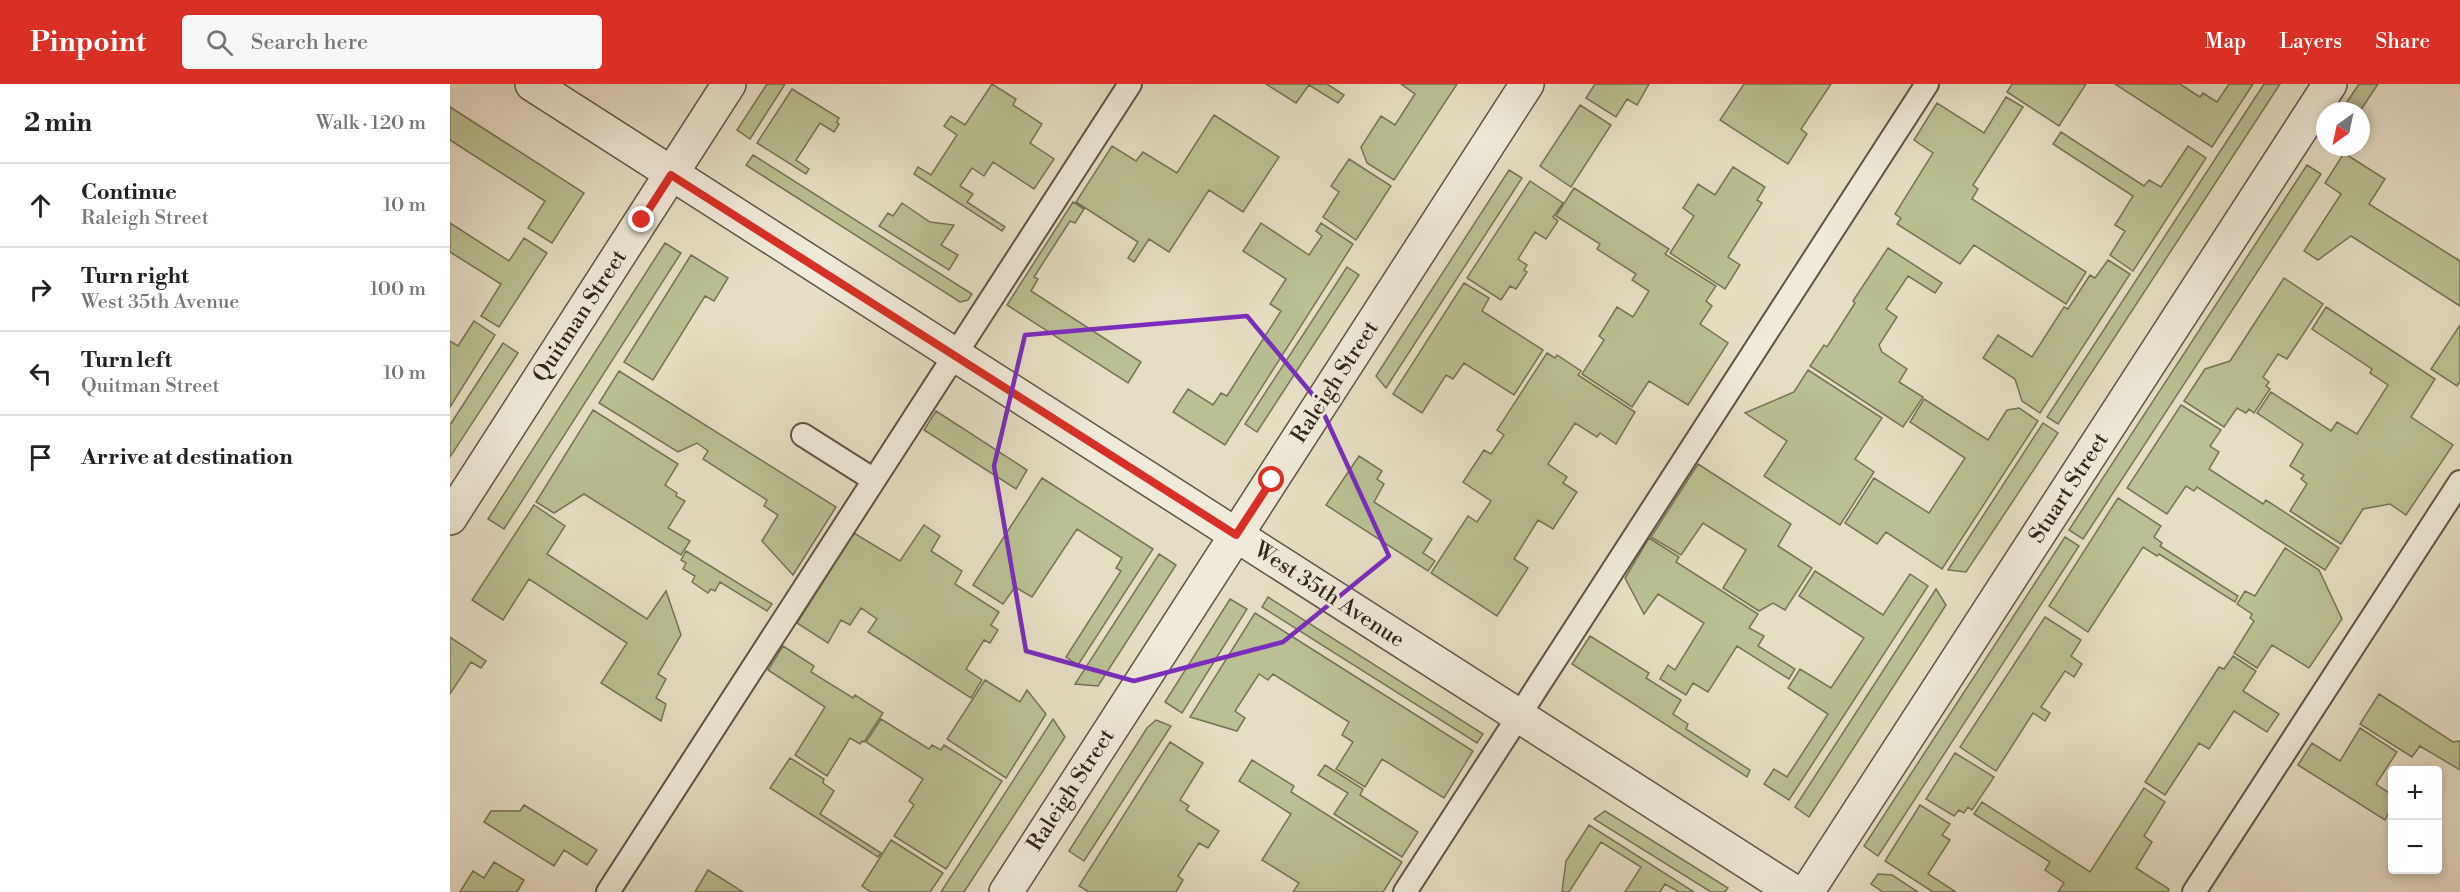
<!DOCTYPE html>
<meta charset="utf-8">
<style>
body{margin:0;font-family:"Libre Bodoni",serif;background:#f6f6f6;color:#202124}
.controls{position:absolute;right:18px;bottom:18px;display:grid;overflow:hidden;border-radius:6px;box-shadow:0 3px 9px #0003}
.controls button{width:54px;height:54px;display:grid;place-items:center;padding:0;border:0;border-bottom:2px solid #e0e0e0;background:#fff;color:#202124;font:30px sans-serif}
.compass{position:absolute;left:1866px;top:18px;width:54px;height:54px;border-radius:50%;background:#fff;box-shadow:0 3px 9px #0003;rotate:213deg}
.stop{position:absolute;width:18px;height:18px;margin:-14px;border:4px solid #d93025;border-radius:50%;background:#fff}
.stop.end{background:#d93025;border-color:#fff;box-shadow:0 2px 6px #0008}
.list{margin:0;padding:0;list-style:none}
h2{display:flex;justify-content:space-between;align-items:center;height:78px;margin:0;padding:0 24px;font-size:26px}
h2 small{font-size:20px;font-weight:400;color:#757577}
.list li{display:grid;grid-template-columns:39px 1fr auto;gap:18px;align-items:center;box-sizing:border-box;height:84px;padding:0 24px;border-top:2px solid #e0e0e0}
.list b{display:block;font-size:22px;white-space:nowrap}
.list p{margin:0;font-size:20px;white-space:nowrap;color:#757577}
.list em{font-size:20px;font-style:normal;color:#757577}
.icon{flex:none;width:33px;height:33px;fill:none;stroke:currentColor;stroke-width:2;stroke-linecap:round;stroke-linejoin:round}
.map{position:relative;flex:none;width:2010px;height:808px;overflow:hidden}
header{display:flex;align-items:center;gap:36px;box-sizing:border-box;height:84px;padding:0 30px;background:#d93025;color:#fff}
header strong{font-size:28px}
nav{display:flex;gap:33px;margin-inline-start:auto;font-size:21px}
.search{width:420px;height:54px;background:#f6f6f6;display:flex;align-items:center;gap:15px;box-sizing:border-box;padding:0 21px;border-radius:6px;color:#757577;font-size:22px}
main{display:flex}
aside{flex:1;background:#fff}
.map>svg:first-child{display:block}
</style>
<header>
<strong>Pinpoint</strong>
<div class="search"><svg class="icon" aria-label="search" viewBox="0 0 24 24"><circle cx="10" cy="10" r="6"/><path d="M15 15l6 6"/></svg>Search here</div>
<nav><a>Map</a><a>Layers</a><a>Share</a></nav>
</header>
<main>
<aside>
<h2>2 min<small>Walk · 120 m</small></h2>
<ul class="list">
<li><svg class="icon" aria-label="ahead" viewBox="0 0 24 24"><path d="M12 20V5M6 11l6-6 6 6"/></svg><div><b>Continue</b><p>Raleigh Street</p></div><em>10 m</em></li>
<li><svg class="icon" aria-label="right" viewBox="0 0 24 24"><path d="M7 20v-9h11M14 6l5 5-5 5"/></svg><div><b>Turn right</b><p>West 35th Avenue</p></div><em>100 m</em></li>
<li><svg class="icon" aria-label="left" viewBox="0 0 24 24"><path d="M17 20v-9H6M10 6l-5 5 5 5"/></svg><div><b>Turn left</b><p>Quitman Street</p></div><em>10 m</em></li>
<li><svg class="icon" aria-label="arrive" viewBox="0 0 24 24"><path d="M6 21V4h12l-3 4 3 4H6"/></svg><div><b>Arrive at destination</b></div></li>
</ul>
</aside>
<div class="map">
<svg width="2010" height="808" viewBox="0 0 2010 808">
<rect width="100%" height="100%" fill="#e6dec4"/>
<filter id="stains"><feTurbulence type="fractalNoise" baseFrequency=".00333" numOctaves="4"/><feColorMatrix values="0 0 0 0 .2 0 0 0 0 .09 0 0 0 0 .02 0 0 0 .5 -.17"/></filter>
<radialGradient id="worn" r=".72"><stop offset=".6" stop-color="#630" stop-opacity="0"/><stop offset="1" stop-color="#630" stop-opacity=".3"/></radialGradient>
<path fill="#bac091" stroke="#767356" stroke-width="1.5" d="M317,0h18l-35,55 -13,-9z
M542,0l24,15 -3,6 29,19 -12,19 24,16 -20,30 -41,-27 -9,14 -12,-8 -12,18 13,8 -6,8 38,25 -3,4 -88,-57 4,-7 13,8 26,-40 -13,-9 7,-10 14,9z
M816,0h61l17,11 -6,8 -29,-18 -13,18z
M951,0h56l-63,96 -27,-17 -6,-16 20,-31 14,9 20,-31z
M1145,0h54l-12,21 -10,-6 -11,18 -30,-19z
M1294,0h87l-30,45 6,5 -19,30 -68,-44z
M1562,0h74l-27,42 -52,-34z
M1665,0h65l20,13 3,-4 14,9 12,-18h24l-41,63z
M1814,0h16l-222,340 -11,-7z
M1909,0h19l-18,27h-19z
M342,5l47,29 -2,4 2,2 -5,8 -14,-9 -24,37 13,9 -3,5 -49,-31z
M1556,13l17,10 -50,78 5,4 -6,10 114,73 -20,32 -92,-59 -14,19 -63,-40 4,-6 -6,-4 38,-61 -19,-13 23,-37 47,30z
M1130,21l31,20 -40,62 -31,-21z
M0,23l134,86 -32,50 -24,-15 17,-27 -95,-61z
M764,31l65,42 -36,55 -34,-22 -40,62 -20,-13 -15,23 -6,-4 10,-16 -62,-40 36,-56 24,15 7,-9 34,21z
M1611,48l83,54 5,-6 12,7 27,-41 18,12 -73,113 -23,-16 15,-24 -10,-6 18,-29 -80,-52z
M1894,69l41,26 -16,25 91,57v45l-109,-70 -33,24 -14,-9 37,-57 -16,-11z
M303,71l219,139 -4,6 -8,2 -214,-137z
M899,75l42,27 -35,54 -33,-23 16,-25 -8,-6z
M1857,81l14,9 -238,365 -14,-9z
M1283,83l32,20 -8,13 5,3 -34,54 12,8 -15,24 -55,-36 24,-37 -11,-8 15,-24 17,11z
M1059,86l13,8 -136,210 -10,-12z
M1080,97l33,22 -10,14 5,4 -12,18 -11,-7 -17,27 9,6 -3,5 3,2 -11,17 -6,-3 -9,14 -34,-22z
M1124,104l95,61 -4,5 51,32 -10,15 6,5 -12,18 28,19 -40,62 -39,-24 -17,26 -50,-33 22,-34 -5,-4 18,-29 16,10 16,-26 -17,-11 4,-6 -39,-25 3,-5 -44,-28z
M623,118l11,7 -9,14 -5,-2 -36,56 4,2 -7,12 110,71 -13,21 -121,-78z
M452,119l28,19 24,3 -13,20 17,10 -9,15 -70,-44 9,-13 5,3z
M0,139l59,38 15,-23 23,15 -48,74 -18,-11 20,-32 -51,-32z
M811,139l48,32 13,-19 -6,-5 5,-8 32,21 -128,201 -52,-33 15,-23 25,16 8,-12 6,3 54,-85 -11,-7 16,-25 -43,-28z
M215,159l16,10 -177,276 -16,-10z
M1438,164l54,35 -7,10 -27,-17 -22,33 11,8 -18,28 3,7 25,17 -8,13 24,15 -20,30 -93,-61 14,-21 3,2 28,-44 -2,-2z
M241,171l37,23 -14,23 -9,-5 -52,84 -29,-18z
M1658,176l22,14 -90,139 -18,-12 -7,-22 -32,-21 15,-23 34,22 32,-50 4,2 22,-34 5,3z
M897,183l12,8 -102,157 -12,-8z
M1834,194l39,26 -36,55 -9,-5 -15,23 6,5 -3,4 4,3 -16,24 -5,-4 -3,4 -9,-5 -13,19 -40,-26 21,-32 25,-8z
M1014,199l25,15 -7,13 61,39 -29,45 -50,-32 -11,16 -7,-4 -24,38 -29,-19z
M1876,223l109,72 -24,38 42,28 -47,70 -16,-11 -27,5 -22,35 -51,-33 17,-27 -6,-5 3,-4 -14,-9 13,-22 -46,-31 14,-21 60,39 6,-9 20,12 31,-49 -18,-12 2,-4 -60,-40z
M24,237l21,14 -45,72v-66l8,5z
M2010,241v56l-3,5 -26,-17z
M53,259l15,10 -68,104v-32z
M1097,269l8,5 2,-3 24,16 -3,4 57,37 -19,32 -16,-11 -3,4 -22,-14 -27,41 19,13 -4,6 14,9 -24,37 -15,-9 -24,39 14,9 -31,48 -66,-43 37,-57 9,6 14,-21 -28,-19 21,-32 7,4 13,-19 -7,-5z
M1358,286l74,48 -27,41 19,13 -34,53 -76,-49 23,-35 -42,-28 49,-21z
M169,287l217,136 -43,68 -31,-34 16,-26 -14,-9 3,-6 -64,-41 5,-8 -11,-8 -19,9 -79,-49z
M1474,315l64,41 19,-30 12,-2 19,13 -96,148 -56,-37 -9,12 -32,-21 29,-45 55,35 36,-55 -55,-36z
M1731,321l40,25 -11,16 9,6 -10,17 54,35 3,-4 73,48 -14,22 -128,-83 -3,4 -8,-5 -19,28 -40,-26z
M143,326l85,54 -13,21 12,8 -1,3 9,5 -17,27 22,13 -9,14 -97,-61 -30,19 -18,-11z
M486,327l91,59 -11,19 -92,-59z
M1593,339l15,10 -92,139 -18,-2z
M909,372l23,15 -5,8 7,5 -10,18 58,37 -9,14 12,8 -7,10 -102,-66z
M1248,380l93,60 -13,22 34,22 -27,42 -12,-7 -14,8 -36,-23 23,-38 -43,-27 -22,32 -30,-18z
M592,394l111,71 -75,116 -12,-8 55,-86 -5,-3 6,-10 -45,-29 -45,68 -17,-10 -12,17 -30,-19z
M1668,414l43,28 -7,11 8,6 -2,3 78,50 -3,6 -76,-48 -2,2 -14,-9 -55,85 -39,-26z
M84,421l31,21 -18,28 100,65 19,-28 15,44 -23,39 8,5 -10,19 10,6 -5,17 -60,-38 26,-40 -98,-64 -26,41 -31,-20z
M474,441l16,11 -9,15 31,20 -7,13 44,28 -8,13 7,5 -8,13 -6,-3 -18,29 16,11 -11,18 -103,-66 9,-13 -16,-11 -11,17 -9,-5 -13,23 -31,-20 57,-90 46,28z
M1615,453l14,9 -201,310 -14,-10z
M1199,454l30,19 -3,5 82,52 -9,14 15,8 -6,10 37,23 -6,10 -52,-33 -29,46 -15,-9 -7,12 -26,-16 8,-14 7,5 29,-47 -46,-29 -14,20 -19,-36z
M1835,464l34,22 23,49 -33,49 -37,-23 -15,23 -23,-15 20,-32 -4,-3 2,-4 -15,-10 8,-13 10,5z
M236,467l86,53 -5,7 -47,-29 -5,9 -4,-2 -3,4 -16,-11 3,-6 -12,-7 3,-6 -5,-3z
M709,470l17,11 -78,121 -23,-2z
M1365,487l68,44 27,-41 18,12 -139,214 -25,-16 10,-15 13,8 41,-63 -40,-26 12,-19 31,19 33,-50 -65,-42z
M1486,505l10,16 -137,212 -14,-10z
M818,513l215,137 -6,9 -215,-136z
M780,515l17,10 -65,104 -17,-11z
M805,529l218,138 -29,47 -62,-39 -17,28 -29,-18 17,-27 -11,-7 7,-13 -76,-48 -5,6 -9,-6 -24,37 10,7 -8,13 -47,-14z
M1595,533l36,23 -10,16 11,8 -8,13 -9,-6 -24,36 9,6 -5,8 -12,-8 -37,58 -36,-24z
M1140,552l59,37 -3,5 35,22 -8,14 15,10 -2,5 64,41 -3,7 -175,-113z
M0,553l36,24 -5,7 -10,-6 -21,32z
M333,562l31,20 -3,6 42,26 2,-3 28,18 -19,29 -2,-1 -2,3 -10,-6 -23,38 -32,-21 30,-48 -57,-37z
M1783,572l23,15 -13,20 36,23 -12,18 -33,-21 -25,38 -10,-6 -34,52 -20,-13 74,-115 5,2z
M535,596l35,22 7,-12 19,24 -40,64 -59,-39z
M1929,610l74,48 7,-1v29l-40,-24 -8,11 -52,-33z
M431,635l48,30 3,-4 9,5 3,-5 58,36 -56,88 -52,-33 20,-31 -5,-4 14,-22 -57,-37z
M603,635l12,18 -101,155h-23z
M706,636l15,6 -87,135 -15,-10 78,-123z
M1910,644l37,24 -21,32 16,11v13l-7,12 -87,-55 14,-22 28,18z
M720,658l33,21 -23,37 9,6 -3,4 33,21 -11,17 -9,-5 -21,33 5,4 -7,12h-87l-10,-6z
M1505,669l39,24 -22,33 -4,-3 -4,6 -5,-3 -5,6 -28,-17z
M340,674l34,21 -1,4 11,8 -14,23 61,39 -3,4 -108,-69z
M802,676l42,26 -3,6 111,70 -19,30h-90l6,-9 -37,-23 29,-46 -52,-33z
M875,681l38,24 -3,6 58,37 -16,25 -68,-43 14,-21 -30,-18z
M1694,704l21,14 -21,34 8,6 -16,26 33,21 -1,3h-110l6,-9 -19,-13 5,-8 -76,-48 8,-12 108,70z
M74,721l73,45 -10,15 -23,-15 -10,16 -70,-44 7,-11h29z
M1470,721l30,19 -8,11 8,5 -22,34 28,18h-23l-48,-31z
M1155,727l123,77 -3,4h-14l-117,-73z
M1139,741l105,67h-15l-14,-8 -5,8h-35l16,-25 -40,-25 -32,50h-7l4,-31z
M441,756l52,33 -13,19h-59l-9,-6z
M44,778l30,18 -7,12h-57l13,-21 11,7z
M258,786l35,22h-48z
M1428,790l14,1 26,17h-35l-12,-8z"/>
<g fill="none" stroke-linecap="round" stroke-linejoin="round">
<defs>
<path id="service" d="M353,351l71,45
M158,808l522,-808
M955,808l522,-808
M1744,808l266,-410"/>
<path id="minor" d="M82,0l1262,808
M0,434l279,-434
M556,808l521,-808
M1357,808l523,-808"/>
</defs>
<use href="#service" stroke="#5f5445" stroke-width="26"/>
<use href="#minor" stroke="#5f5445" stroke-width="36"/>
<use href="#service" stroke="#efead9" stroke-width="22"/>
<use href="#minor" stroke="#efead9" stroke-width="33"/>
</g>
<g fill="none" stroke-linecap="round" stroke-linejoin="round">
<path stroke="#d93025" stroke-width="8" d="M192,136l29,-45 565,360 36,-55"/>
</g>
<path fill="none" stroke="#7b2cbf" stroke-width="4.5" stroke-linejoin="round" d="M797,232l71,85 71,155 -106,86 -149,39 -108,-30 -32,-185 31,-131z"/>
<g text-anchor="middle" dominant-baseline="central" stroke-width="6" stroke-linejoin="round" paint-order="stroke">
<g font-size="22" fill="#32261b" stroke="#efead9">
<text transform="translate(130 232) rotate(-57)">Quitman Street</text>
<text transform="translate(885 298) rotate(-57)">Raleigh Street</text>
<text transform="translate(1619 404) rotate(-57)">Stuart Street</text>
<text transform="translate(879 511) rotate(33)">West 35th Avenue</text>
<text transform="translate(621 706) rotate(-57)">Raleigh Street</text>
</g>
</g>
<rect width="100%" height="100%" filter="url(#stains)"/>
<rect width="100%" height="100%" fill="url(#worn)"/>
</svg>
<div class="controls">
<button>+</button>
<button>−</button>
</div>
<svg class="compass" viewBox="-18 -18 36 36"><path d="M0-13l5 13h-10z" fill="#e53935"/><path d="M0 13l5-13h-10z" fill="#757577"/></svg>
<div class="stop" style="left:822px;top:396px"></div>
<div class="stop end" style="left:192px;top:136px"></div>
</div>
</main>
